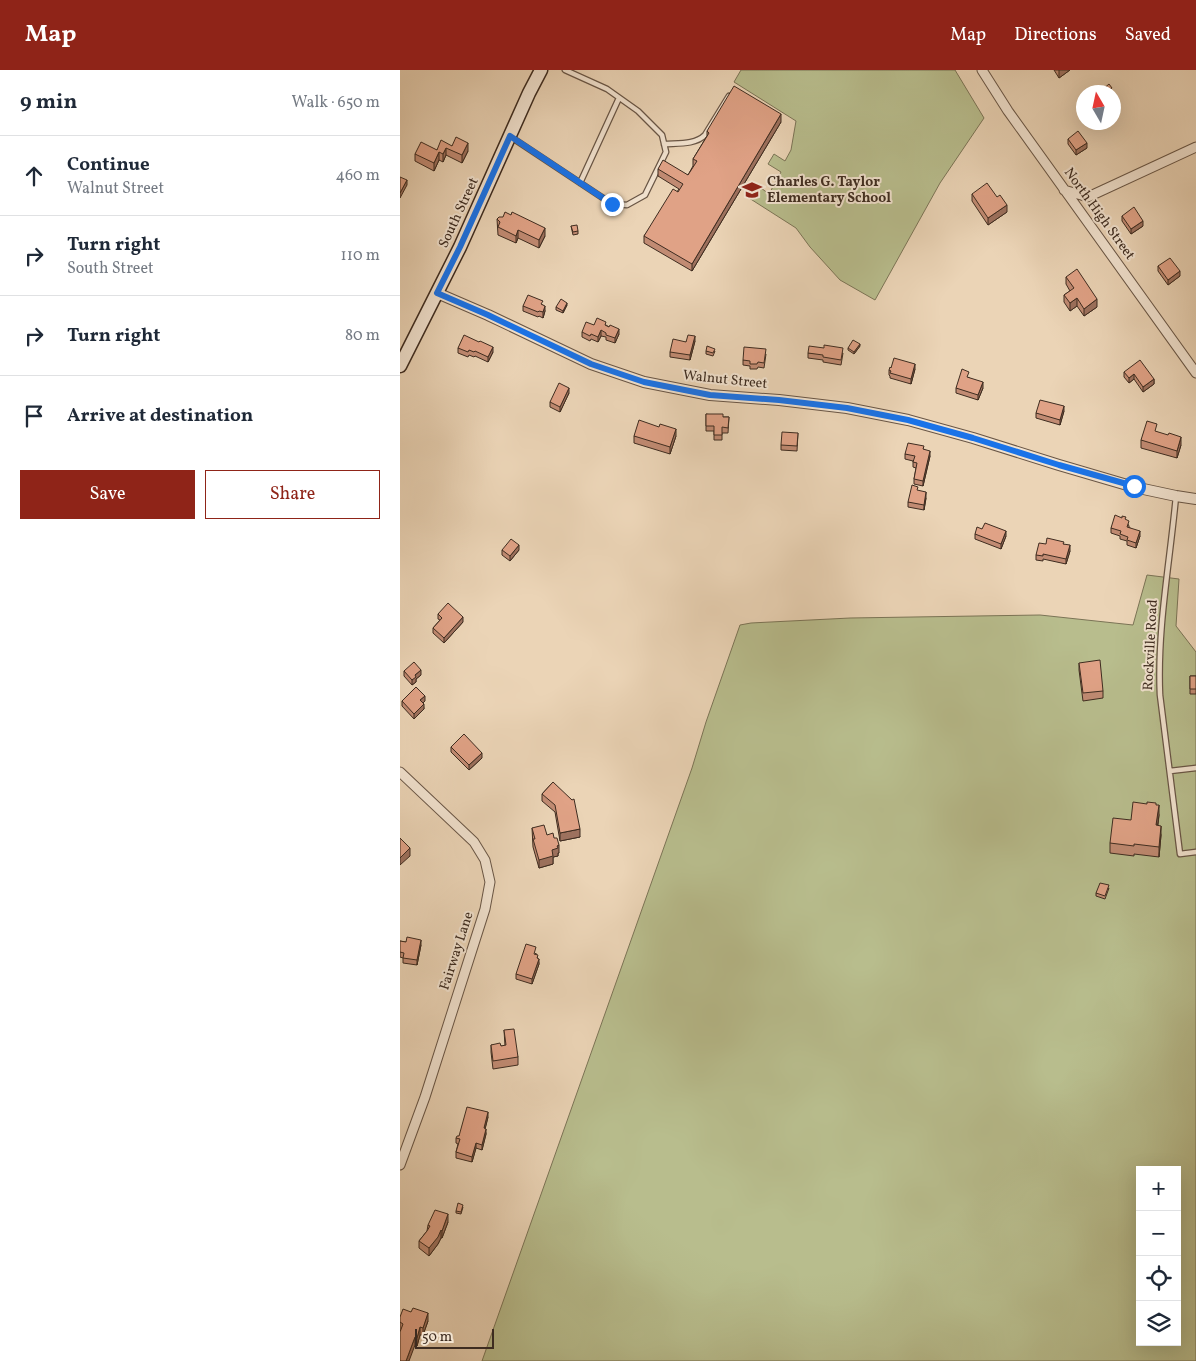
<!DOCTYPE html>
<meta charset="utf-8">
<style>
body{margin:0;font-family:Vollkorn,serif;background:#f2f2f3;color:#1f2937}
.controls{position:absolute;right:15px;bottom:15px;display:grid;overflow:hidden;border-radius:0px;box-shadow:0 5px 20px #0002}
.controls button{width:45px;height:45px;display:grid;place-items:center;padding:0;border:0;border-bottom:1px solid #e0e1e3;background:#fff;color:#1f2937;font:25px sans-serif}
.compass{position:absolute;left:676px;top:15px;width:45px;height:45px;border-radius:50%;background:#fff;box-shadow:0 5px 20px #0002;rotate:351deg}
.scale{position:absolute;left:15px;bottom:12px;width:79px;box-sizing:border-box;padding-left:5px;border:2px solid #3e2c20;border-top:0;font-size:14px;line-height:18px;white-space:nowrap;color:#3e2c20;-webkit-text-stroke:4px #f2e3d0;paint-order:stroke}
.stop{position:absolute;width:15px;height:15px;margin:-11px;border:4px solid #1a73e8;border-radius:50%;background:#fff}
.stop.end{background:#1a73e8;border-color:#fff;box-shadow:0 1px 5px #0008}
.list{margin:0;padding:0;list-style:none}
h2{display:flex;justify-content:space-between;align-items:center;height:65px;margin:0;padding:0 20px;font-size:21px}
h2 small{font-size:16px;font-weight:400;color:#747a83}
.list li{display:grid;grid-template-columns:32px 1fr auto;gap:15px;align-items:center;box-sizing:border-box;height:80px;padding:0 20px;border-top:1px solid #e0e1e3}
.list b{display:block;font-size:19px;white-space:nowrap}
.list p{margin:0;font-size:16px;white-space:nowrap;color:#747a83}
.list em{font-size:16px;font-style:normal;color:#747a83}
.actions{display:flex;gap:10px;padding:15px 20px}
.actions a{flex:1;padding:11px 0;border:1px solid #8f2418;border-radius:0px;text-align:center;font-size:18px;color:#8f2418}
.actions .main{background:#8f2418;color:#fff}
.icon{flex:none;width:28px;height:28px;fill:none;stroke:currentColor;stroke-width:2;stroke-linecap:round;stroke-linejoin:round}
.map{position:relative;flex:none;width:796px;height:1291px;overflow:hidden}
header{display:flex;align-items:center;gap:30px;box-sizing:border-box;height:70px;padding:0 25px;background:#8f2418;color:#fff}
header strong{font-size:24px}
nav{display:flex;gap:28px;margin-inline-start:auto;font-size:18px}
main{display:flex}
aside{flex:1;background:#fff}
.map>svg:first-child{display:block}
</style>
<header>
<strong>Map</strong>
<nav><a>Map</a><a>Directions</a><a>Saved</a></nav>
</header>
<main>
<aside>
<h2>9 min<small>Walk · 650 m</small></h2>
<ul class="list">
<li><svg class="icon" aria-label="ahead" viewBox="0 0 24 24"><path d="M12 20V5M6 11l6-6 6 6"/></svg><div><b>Continue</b><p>Walnut Street</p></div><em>460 m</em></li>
<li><svg class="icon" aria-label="right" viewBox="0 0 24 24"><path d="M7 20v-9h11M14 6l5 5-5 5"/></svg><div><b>Turn right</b><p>South Street</p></div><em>110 m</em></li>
<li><svg class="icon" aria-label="right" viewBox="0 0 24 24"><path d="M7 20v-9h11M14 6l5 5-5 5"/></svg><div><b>Turn right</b></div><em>80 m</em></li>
<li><svg class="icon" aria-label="arrive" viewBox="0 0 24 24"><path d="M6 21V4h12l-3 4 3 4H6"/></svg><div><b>Arrive at destination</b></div></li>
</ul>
<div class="actions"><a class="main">Save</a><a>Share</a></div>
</aside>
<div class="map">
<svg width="796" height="1291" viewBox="0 0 796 1291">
<rect width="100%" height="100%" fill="#ebd4b6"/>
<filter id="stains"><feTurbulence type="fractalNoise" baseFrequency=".004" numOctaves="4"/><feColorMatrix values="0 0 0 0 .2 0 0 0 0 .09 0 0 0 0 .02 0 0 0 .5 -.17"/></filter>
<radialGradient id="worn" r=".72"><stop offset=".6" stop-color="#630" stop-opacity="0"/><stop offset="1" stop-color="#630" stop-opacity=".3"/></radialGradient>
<path fill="#b8bd8d" stroke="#7b7456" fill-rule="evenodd" d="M341,0h214l29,48 -44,65 -65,117 -35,-20 -30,-33 -14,-19 -47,-30 8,-13 12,9 12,-22 -13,-8 6,-10 11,7 6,-11 5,-29 -62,-39z
M747,505l32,4 -3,47 20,26v709h-714l210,-593 14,-46 34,-97 11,-2 99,-5 190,-3 93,10zM740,1100h37v172h-37z"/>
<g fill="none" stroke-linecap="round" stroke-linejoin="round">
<defs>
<path id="service" d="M111,67l101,67 15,1 18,-10 21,-43 -4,-17 -24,-24 -31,-22 -42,-19
M264,74c14,-1 31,1 41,-9l24,-39
M180,113l39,-85
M776,426c-6,66 -19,132 -16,199l20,159 16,-2
M770,701l26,-3"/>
<path id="minor" d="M582,0l26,41 188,262
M664,120l24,7 108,-50
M0,702l74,70 11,18 5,22 -5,27 -60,188 -25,68"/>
<path id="tertiary" d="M37,223l51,22 103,49 53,18 66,13 69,5 68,8 61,12 65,18 86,27 75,22 42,9 20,3"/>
<path id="secondary" d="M0,296l60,-119 69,-154 12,-23"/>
</defs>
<use href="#service" stroke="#695646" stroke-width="7"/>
<use href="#minor" stroke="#695646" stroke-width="11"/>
<use href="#tertiary" stroke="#695646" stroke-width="12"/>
<use href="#secondary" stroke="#3e2c20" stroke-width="15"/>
<use href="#service" stroke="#f2e3d0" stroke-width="4.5"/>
<use href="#minor" stroke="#f2e3d0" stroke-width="9"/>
<use href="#tertiary" stroke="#f2e3d0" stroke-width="10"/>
<use href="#secondary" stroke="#f2e3d0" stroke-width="12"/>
</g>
<path fill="#c18b73" stroke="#3e2c20" d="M654,0h16l-11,8z
M381,52l-89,149 -48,-28v-7l35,-47 -21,-13v-7l30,6 5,-9v-7l14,-23v-5z
M668,69l19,9 -11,7 -8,-11z
M52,76l16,5 -6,12 -16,-8 -3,7 -4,-2 -5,11 -19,-10v-7l22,-4z
M572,124l35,18 -19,13 -16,-24z
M722,146l21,10 -12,8 -9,-13z
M97,149l48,17 -6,12 -21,-10 -2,5 -18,-8z
M171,156l7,5v3l-5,1z
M758,196l22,10 -12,9 -10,-14z
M666,207l31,30 -13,9 -7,-10 -7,5 -6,-9v-7l6,-4 -4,-7z
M143,235l2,6 -2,7 -4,-2 -1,1 -15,-6v-5z
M167,235l-4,8 -7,-3v-3z
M194,255h12l13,9 -4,9 -9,-3v-3l-5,-1 -3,6 -7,-3 -1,2 -8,-4v-5z
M295,271l-5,19 -20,-3v-5l16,-10z
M460,276l-6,8 -6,-4v-2z
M58,278l35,4 -5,10 -13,-6 -1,1 -5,-2 -1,2 -10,-4z
M306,281h9l-2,5 -7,-2z
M408,283h35l-2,12 -18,-3v-2l-15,-2z
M366,284l-2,14 -6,-1 -1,2h-7v-3l-7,-1v-5z
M515,299l-4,15 -21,-6v-2l-1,-1v-5z
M724,302l30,7v5l-11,8 -9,-13 -5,4 -5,-6z
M569,307v1l14,10 -5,12 -22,-7v-5z
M169,323l-9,19 -10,-5v-5z
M664,341l-4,14 -24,-7v-5z
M306,344l17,3h6l-1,16h-6v7h-8v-9h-8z
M757,362l24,13 -4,13 -36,-10v-8z
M398,363l-1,18 -16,-1v-5z
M234,366h42l-6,18 -36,-11z
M524,379l6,7 -7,30 -9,-2v-5l2,-11 -3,-1v-6l-8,-2v-5z
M526,428l-2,12 -16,-3v-5z
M726,450l3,6v1l11,9 -4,12 -9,-3v-4l-7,-2v-3l-9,-3v-5z
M582,459l24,7 -5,13 -26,-10v-5z
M646,474h18l6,7 -4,13 -23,-5v2l-7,-1v-5z
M102,480h17l-9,11 -8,-6z
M38,544l25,8 -19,21 -11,-10v-5l7,-8 -2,-1z
M679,593l24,28v7l-20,3 -4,-31z
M4,601l17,4 -5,4v3l-4,3 -8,-9z
M790,606h6v18h-6z
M2,631h23l-2,2 1,6 -10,10 -12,-13z
M51,677l31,11 -13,12 -18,-18z
M153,712l27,55 -20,4 -5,-29 -13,-11v-7z
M756,735l3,10 -1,10 3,10 -2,22 -25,-3v2l-24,-3v-10l21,-23z
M132,758l15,7 12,18h-1v3l-5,1v7l-14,4 -6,-21z
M709,818l-4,11 -9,-3v-3z
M0,871l21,4 -4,20 -14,-2v-5l-3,-1z
M136,883v1l2,5 1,5 -7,20 -16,-5v-5z
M104,960l14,27v8l-25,4 -2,-17v-7l10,1h4z
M88,1047l-3,12 1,5 -4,16 -6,-2 -4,14 -16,-4v-6l2,-8 -2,-1v-5z
M63,1137l-2,7 -5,-1v-2z
M48,1152l-6,16h-1l-3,6 -9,12 -10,-8v-7l8,-10 1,-6z
M0,1247l28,4 -5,14h-3l-3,11 -2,-1 -15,-15z"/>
<path fill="#9d715e" stroke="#3e2c20" d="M659,0h11l-11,8z
M381,44v8l-89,149v-7z
M68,73v8l-6,12v-8z
M687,73v5l-11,7v-5z
M46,78v7l-3,7v-8z
M39,82v8l-5,11v-8z
M7,110v5l-7,13v-5z
M607,135v7l-19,13v-7z
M743,151v5l-12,8v-5z
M145,158v8l-6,12v-8z
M118,160v8l-2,5v-7z
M780,201v5l-12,9v-5z
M677,228v8l-7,5v-8z
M697,229v8l-13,9v-7z
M167,233v2l-4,8v-2z
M145,236v5l-2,7v-6z
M219,259v5l-4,9v-5z
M201,260v6l-3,6v-5z
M295,266v5l-5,19v-5z
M460,274v2l-6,8v-2z
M93,277v5l-5,10v-5z
M515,294v5l-4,15v-5z
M734,304v5l-5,4v-5z
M754,309v5l-11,8v-5z
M583,312v6l-5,12v-5z
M169,318v5l-9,19v-5z
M664,336v5l-4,14v-5z
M276,359v7l-6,18v-7z
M781,367v8l-4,13v-7z
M530,381v5l-7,30v-5z
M526,422v6l-2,12v-5z
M606,461v5l-5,13v-5z
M740,461v5l-4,12v-5z
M119,475v5l-9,11v-5z
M670,475v6l-4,13v-5z
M63,547v5l-19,21v-5z
M21,600v5l-5,4v3l-4,3v-5l3,-5z
M25,626v5l-5,5v-6z
M24,634v5l-10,10v-5z
M82,683v5l-13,12v-5z
M759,735v10l-3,20v-10z
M761,756v9l-2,22v-10z
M180,759v8l-20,4v-8z
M159,775v8h-1v3l-5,1v7l-14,4v-8l18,-14z
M10,778v8l-10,9v-7z
M21,870v5l-4,20v-5z
M139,889v5l-7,20v-5z
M88,1042v5l-4,16v-5z
M86,1059v5l-4,16v-5z
M76,1073v5l-4,14v-5z
M48,1144v8l-6,16v-7z
M41,1160v8l-3,6 -9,12v-8z
M28,1243v8l-5,14v-7z
M20,1257v8l-3,11v-8z
M15,1267v8l-6,16h-3z"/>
<path fill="#e0a286" stroke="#3e2c20" d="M709,14l3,4 -6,4h-2l-2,-2z
M334,16l47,28 -89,150 -48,-28 29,-47 5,3 5,-8 -25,-15 5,-9 25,15 9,-14 -4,-2 16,-26 -2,-2z
M678,61l9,12 -11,7 -8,-11z
M56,67l12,6 -6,12 -16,-7 -3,6 -4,-2 -5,11 -19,-9 6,-12 16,8 4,-10 11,6z
M0,107l7,3 -7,13z
M587,113l10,14 3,-2 7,10 -19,13 -16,-24z
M734,137l9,14 -12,8 -9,-13z
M105,142l6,3 1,-3 33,16 -6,12 -21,-10 -2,6 -18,-9 2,-5 -3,-3 2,-2h4z
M177,155l1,6 -5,1 -2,-6z
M770,188l10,13 -12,9 -10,-14z
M677,199l20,30 -13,10 -7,-11 -7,5 -6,-8 10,-7 -8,-11z
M128,225l15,6 -2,3 4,2 -2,6 -4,-1 -1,1 -15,-6z
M161,229l6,4 -4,8 -7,-4z
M197,248l9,4 -1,3 4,2 1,-2 9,4 -4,9 -9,-3v-2l-5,-3 -3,7 -7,-3 -1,2 -8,-4 4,-10 8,3z
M64,265l15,7 1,-1 13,6 -5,10 -13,-6 -1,1 -5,-2 -1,2 -10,-4z
M288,265l7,1 -5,19 -20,-3 3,-13 13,3z
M453,270l7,4 -6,8 -6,-4z
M424,275l19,3 -2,12 -18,-3v-2l-15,-2 1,-7 15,2z
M307,276l8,3 -2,4 -7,-2z
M344,277l22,2 -2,14 -6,-1 -1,2h-7v-3l-7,-1z
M494,288l21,6 -4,15 -21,-6 1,-2 -2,-1 1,-3 1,1z
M740,290l14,19 -11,8 -9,-13 -5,4 -5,-6z
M562,299l7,3 -2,5 16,5 -5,13 -22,-7z
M159,313l10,5 -9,19 -10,-5z
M640,330l24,6 -4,14 -24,-7z
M306,344h17v3h6l-1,11 -6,-1v8h-8v-9h-8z
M239,350l20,7 1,-3 16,5 -6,18 -36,-11z
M747,351l10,3 -2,7 13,4 1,-2 12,4 -4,14 -36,-11z
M382,362l16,1 -1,13 -16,-1z
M508,373l16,3 -1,3 7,2 -7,30 -9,-2 3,-16 -4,-1 2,-6 -10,-2z
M512,415l6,2 -1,3 9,2 -2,13 -16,-3z
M715,445l7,3v-2l4,1 -1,2 4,2 -2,6 13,4 -4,12 -9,-3 1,-3 -8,-3 1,-3 -10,-3z
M585,453l21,8 -5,13 -26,-10 2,-7 5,2z
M647,468l17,4 -1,2 7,1 -4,14 -23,-5v2l-7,-1 3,-12 7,1z
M111,469l8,6 -9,11 -8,-6z
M48,533l15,14 -19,21 -11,-10 9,-10 -4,-4z
M700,590l3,31 -20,2 -4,-30z
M14,592l7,8 -6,5 1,2 -4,3 -8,-9z
M790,606h6v13h-6z
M16,617l9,9 -5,4 4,4 -10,10 -12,-13z
M64,664l18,19 -13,12 -18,-18z
M153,712l19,18 2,-1 6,30 -20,4 -5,-28 -13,-11z
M733,732l14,2v-2l9,1v2h3l-3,20 5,1 -2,21 -25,-3v2l-24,-3 3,-25 18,2z
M144,755l3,10 6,-2 1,5h3l2,7 -2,1 1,2 -6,2 1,6 -14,4 -6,-21h2l-3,-11z
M0,768l10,10 -10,10z
M700,813l9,2 -4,11 -9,-3z
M7,867l14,3 -4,20 -14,-2 1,-5 -4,-1v-11l6,1z
M126,874l10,3 -2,7 4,1 -1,3 2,1 -7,20 -16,-5z
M114,959l4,28 -25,4 -2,-16 9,-2 1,3 5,-1 -2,-15z
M67,1037l21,5 -4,16 2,1 -4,16 -6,-2 -4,14 -16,-5 4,-13 -4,-1 1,-2h2z
M58,1133l5,2 -2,7 -5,-1z
M35,1140l13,4 -6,17 -1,-1 -3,7 -9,11 -10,-7 8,-10 3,-5 -2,-1z
M13,1238l15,5 -5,15 -3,-1 -3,11 -2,-1 -9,24h-6v-29l3,-8 -3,-2v-5l3,-8 8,3z"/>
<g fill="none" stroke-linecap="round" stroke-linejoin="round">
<path stroke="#1a73e8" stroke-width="6" d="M212,134l-102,-68 -50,111 -23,46 51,22 103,49 53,18 66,13 69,5 68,8 61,12 65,18 86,27 75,21"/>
</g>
<defs>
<symbol id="school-bare" viewBox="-9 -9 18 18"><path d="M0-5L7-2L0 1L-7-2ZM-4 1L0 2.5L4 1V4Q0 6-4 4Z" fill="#8f2418" stroke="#f2e3d0" stroke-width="2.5" paint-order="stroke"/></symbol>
</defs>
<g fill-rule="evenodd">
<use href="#school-bare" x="338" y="106" width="28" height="28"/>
</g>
<g text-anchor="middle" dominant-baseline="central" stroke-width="4" stroke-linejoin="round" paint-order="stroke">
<g font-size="14" font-weight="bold" fill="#3e2c20" stroke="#f2e3d0" text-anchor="start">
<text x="367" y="112">Charles G. Taylor<tspan x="367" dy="16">Elementary School</tspan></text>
</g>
<g font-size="14" fill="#3e2c20" stroke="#f2e3d0">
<text transform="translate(59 143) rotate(-65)">South Street</text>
<text transform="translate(699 144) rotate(54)">North High Street</text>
<text transform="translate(325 310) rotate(6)">Walnut Street</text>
<text transform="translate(751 575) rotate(-87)">Rockville Road</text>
<text transform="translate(57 881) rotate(-72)">Fairway Lane</text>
</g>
</g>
<rect width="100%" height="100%" filter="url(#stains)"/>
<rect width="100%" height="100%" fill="url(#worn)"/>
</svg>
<div class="controls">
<button>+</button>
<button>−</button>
<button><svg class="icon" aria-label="locate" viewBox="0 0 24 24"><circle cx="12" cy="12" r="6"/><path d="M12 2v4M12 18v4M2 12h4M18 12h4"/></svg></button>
<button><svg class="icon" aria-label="layers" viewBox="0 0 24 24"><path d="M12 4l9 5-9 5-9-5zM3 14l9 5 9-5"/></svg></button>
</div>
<svg class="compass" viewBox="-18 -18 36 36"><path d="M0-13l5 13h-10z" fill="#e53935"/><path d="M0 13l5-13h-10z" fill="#747a83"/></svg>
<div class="scale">50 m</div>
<div class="stop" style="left:734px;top:416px"></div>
<div class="stop end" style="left:212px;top:134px"></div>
</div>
</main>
